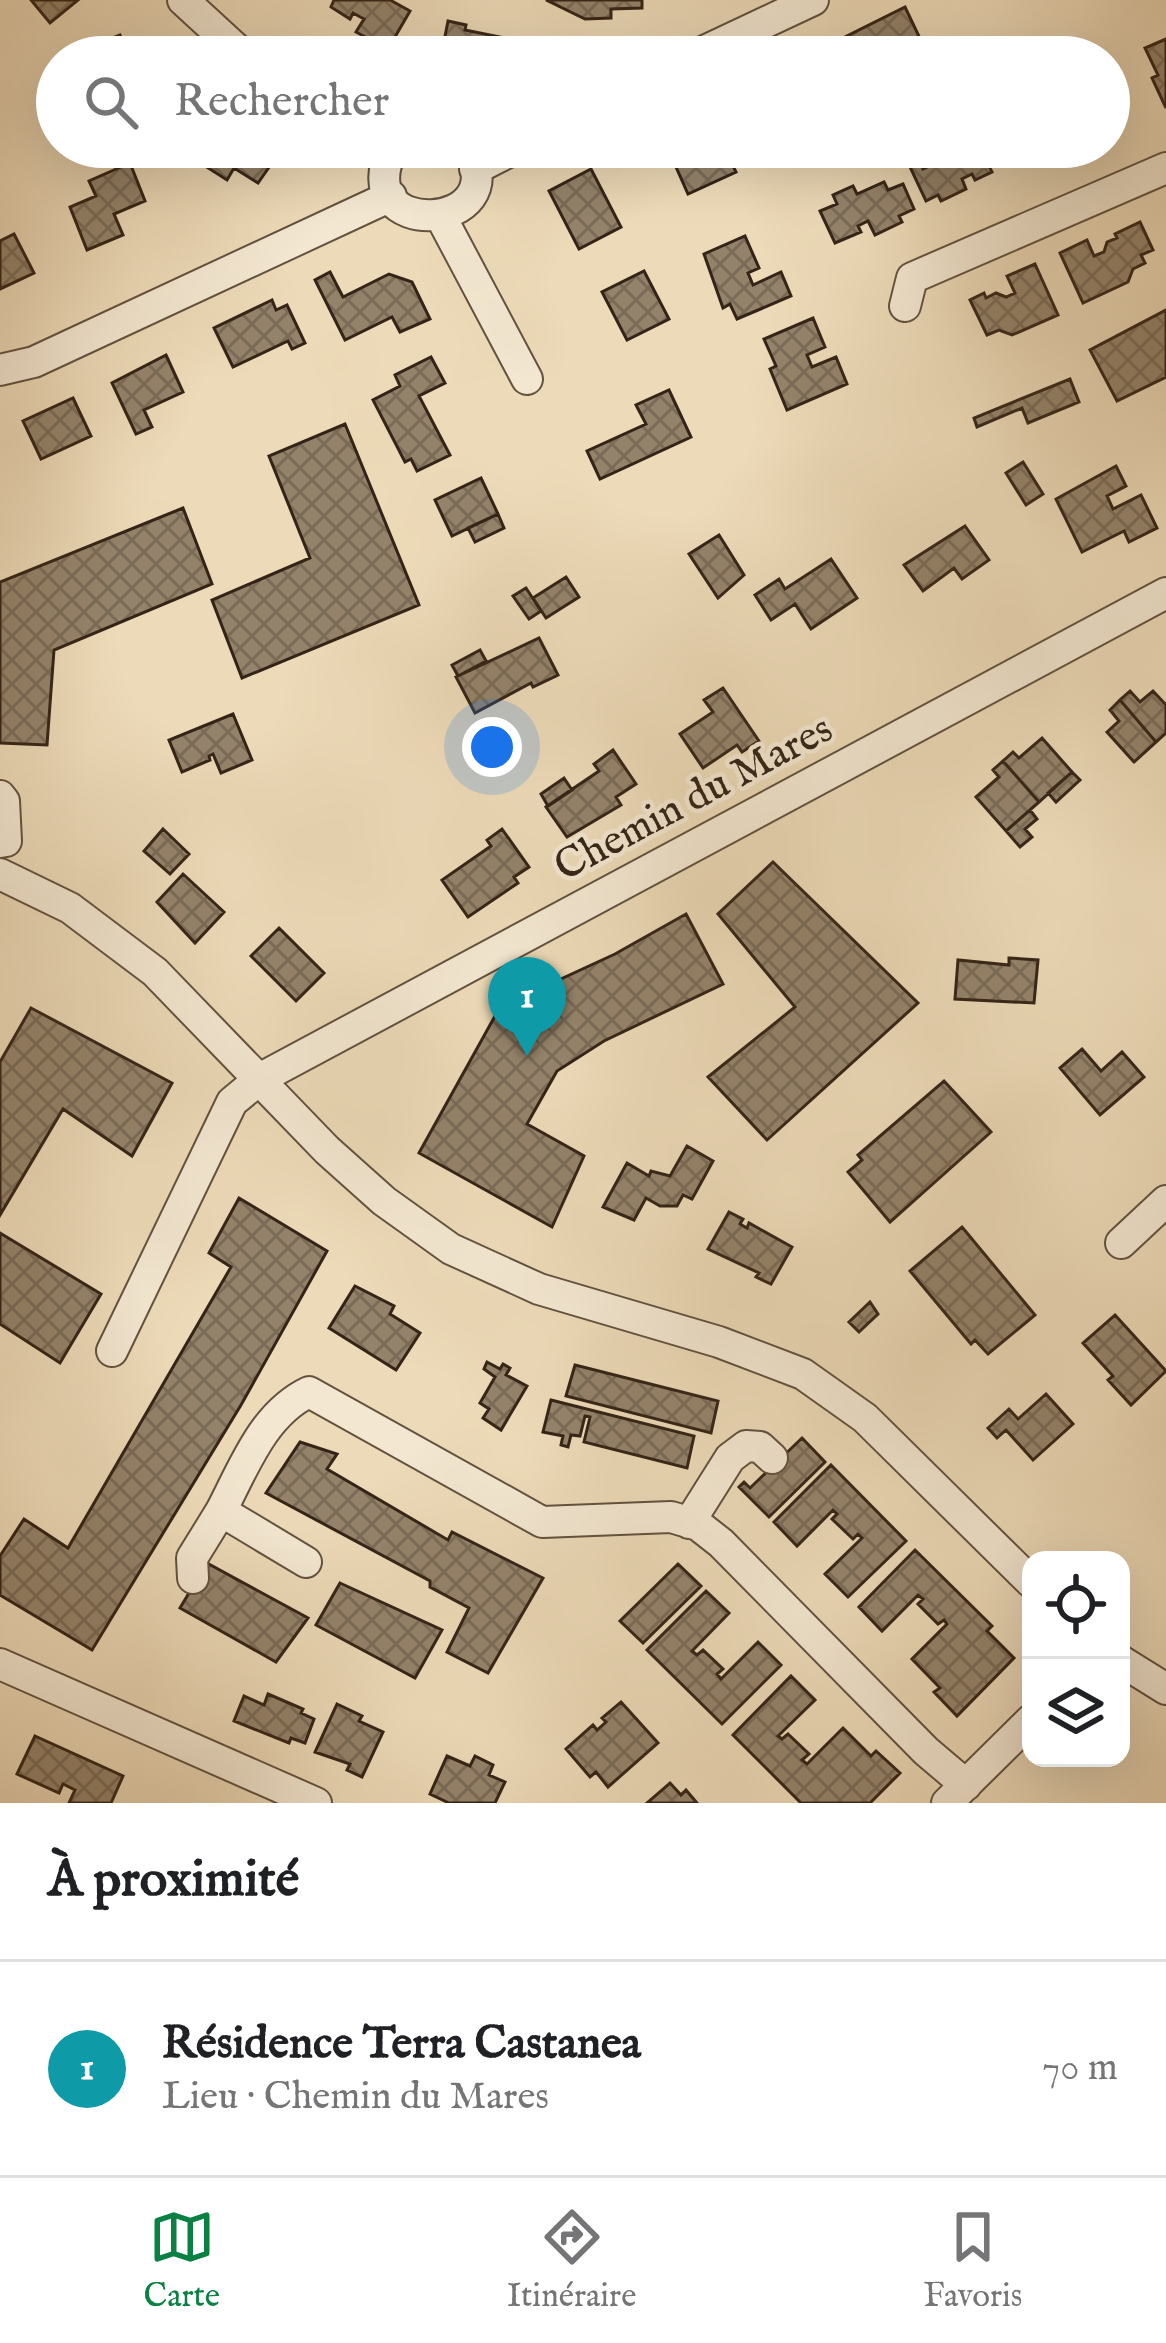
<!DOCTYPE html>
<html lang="fr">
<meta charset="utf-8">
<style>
body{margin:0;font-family:"IM FELL English",serif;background:#f6f6f6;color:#202124}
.controls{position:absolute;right:36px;bottom:36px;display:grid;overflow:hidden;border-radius:24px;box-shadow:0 12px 48px #0002}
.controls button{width:108px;height:108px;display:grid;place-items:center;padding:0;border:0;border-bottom:3px solid #e0e0e0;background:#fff;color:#202124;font:60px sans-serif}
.you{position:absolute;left:492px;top:747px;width:42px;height:42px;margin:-30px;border:9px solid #fff;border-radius:50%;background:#1a73e8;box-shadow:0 0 0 18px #1a73e833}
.badge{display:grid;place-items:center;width:78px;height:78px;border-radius:50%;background:#0b8043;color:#fff;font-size:39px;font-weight:700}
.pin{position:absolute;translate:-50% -99px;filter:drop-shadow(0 3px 6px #0008)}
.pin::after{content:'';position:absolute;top:63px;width:42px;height:36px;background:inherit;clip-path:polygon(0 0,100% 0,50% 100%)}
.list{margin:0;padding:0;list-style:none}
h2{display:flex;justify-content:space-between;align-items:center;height:156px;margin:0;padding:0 48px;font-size:51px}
h2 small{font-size:39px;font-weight:400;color:#757577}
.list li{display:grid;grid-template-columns:78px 1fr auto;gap:36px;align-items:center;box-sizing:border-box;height:216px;padding:0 48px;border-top:3px solid #e0e0e0}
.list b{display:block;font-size:45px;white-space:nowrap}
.list p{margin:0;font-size:39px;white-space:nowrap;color:#757577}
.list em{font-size:39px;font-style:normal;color:#757577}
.icon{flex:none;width:66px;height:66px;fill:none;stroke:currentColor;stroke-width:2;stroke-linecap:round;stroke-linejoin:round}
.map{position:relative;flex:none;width:1166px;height:1803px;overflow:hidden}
.search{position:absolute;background:#fff;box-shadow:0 12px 48px #0002;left:36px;right:36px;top:36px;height:132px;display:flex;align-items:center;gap:30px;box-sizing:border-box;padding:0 42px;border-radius:66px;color:#757577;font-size:45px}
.sheet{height:372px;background:#fff}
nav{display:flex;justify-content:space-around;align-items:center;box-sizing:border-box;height:168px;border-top:3px solid #e0e0e0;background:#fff;font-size:33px;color:#757577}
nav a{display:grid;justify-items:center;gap:6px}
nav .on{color:#0b8043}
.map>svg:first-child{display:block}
</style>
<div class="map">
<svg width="1166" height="1803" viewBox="0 0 1166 1803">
<defs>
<pattern id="building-cross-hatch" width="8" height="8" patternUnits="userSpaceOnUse" patternTransform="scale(3)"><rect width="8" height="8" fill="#94836b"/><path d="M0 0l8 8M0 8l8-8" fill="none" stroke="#7a6b57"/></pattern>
</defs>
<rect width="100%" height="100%" fill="#eddab8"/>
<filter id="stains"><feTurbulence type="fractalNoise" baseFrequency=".00167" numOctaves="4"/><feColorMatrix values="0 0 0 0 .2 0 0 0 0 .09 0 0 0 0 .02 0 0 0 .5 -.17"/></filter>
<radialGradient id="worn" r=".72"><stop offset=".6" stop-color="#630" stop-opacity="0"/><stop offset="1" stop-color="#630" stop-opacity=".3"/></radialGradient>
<path fill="url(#building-cross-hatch)" stroke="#342417" stroke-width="3" d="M31,0h47l-28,23z
M334,0h56l20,11 -22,38 -32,-17 8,-13 -11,-6 -3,6 -19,-12z
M546,0h96v8l-31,1v9l-26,1z
M905,7l20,42 -16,8h-55l-9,-20z
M448,21l18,4 -1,5 55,11 -3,16h-76z
M120,35l9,22h-58l-1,-2z
M1166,39v69l-14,-30 6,-3 -13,-27z
M193,147l50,3 3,-3 26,16 -14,20 -24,-15 -7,12 -39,-25z
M672,147h52l12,25 -48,22 -20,-45z
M947,147h33l12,25 -17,8 -3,-6 -10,5 4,10 -25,12 -3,-6 -12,6 -16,-34 10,-5 3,7 15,-7 -3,-7z
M130,163l15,38 -31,13 9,21 -36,15 -17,-43 26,-11 -7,-15z
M591,169l30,58 -42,22 -30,-58z
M884,182l4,8 15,-6 11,25 -15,7 3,6 -27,13 -7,-14 -10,5 3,6 -26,11 -15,-32 17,-7 -4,-9 20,-9 4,8z
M1140,222l13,28 -12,5 4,8 -12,6 -5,13 -45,21 -23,-50 27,-13 7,16 10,-4 3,-10 10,-4 -2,-4z
M14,234l20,39 -34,16v-48z
M745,236l14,32 -11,5 5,12 28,-13 10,24 -54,23 -7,-15 -7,4 -19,-54z
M1035,264l23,51 -46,20 -13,-5 -12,5 -17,-35 14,-7 2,5 10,-5 10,4 9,-4 -8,-17z
M644,271l25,48 -42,21 -25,-48z
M330,272l13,25 46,-23 23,8 18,37 -30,13 -8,-15 -47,23 -30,-60z
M272,300l4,10 11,-5 18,38 -13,6 -4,-8 -55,26 -19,-39z
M1166,310v67l-49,24 -27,-51z
M813,318l12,29 -18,8 5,12 24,-10 11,27 -60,26 -17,-41 6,-3 -12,-27z
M166,355l17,37 -39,18 8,17 -16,7 -24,-51z
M431,357l14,26 -26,13 31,59 -33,16 -6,-12 -6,3 -32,-62 27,-14 -5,-11z
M1070,379l9,23 -51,21 -6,-15 -45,19 -3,-9z
M669,390l22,47 -91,42 -13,-28 59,-27 -10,-19z
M73,398l18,38 -50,23 -18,-38z
M345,424l74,181 -177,73 -30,-78 98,-42 -41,-102z
M1023,462l20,32 -17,11 -20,-32z
M1116,466l10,20 -19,10 6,13 28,-14 16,33 -28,14 -5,-11 -42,21 -26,-53z
M481,478l17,36 -46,22 -17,-36z
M183,508l29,76 -158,66 -7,95 -47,-2v-161z
M498,514l6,14 -29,14 -7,-14z
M965,526l24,34 -27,19 -8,-11 -31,23 -19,-26z
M719,535l25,40 -26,23 -29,-44z
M831,559l26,39 -46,31 -16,-25 -24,16 -16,-25 24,-16 6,10z
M566,577l13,20 -33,21 -13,-20z
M526,588l15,23 -12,8 -16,-23z
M539,638l19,37 -25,12 -2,-4 -56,30 -19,-36z
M480,650l6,11 -28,15 -6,-11z
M723,688l36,53 -17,11 -5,-7 -34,23 -23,-34 33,-22 -9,-12z
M1130,691l10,11 13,-11 13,14v28l-10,9 -36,-42z
M1120,700l36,42 -22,20 -27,-30 12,-11 -9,-11z
M233,714l19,46 -31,13 -8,-19 -4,2 1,4 -28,12 -13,-32z
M1042,738l30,34 -33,30 -36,-41 10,-9 6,6z
M613,750l23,34 -20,13 5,8 -54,32 -21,-30 53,-36 -5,-7z
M1003,761l36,41 -33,29 -30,-34 23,-20 -6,-7z
M1072,772l8,8 -24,22 -8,-9z
M564,778l8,12 -24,16 -7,-12z
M1030,810l7,9 -12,10 7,8 -12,10 -14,-16z
M163,829l26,25 -19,20 -26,-23z
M502,829l27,38 -15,10 4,6 -50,34 -26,-37 49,-34 -4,-6z
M773,862l145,141 -151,137 -59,-63 87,-70 -77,-93z
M183,874l41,38 -29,31 -38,-41z
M686,914l37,70 -119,57 -47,30 -30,53 57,32 -32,71 -133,-74 81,-146 115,-53z
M279,928l45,45 -28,28 -45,-45z
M1009,958l29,2 -4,43 -79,-4 3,-39 51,5z
M31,1008l141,75 -40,73 -69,-47 -63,106v-153z
M1082,1049l19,22 21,-19 22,25 -44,38 -40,-47z
M944,1081l47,51 -101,90 -42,-50 14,-12 -4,-5z
M687,1146l26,15 -21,38 -9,-4 -6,11h-17l-14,-8 -12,22 -31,-13 24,-44 22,13 2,-5 19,5z
M239,1198l88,53 -86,154 -149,245 -92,-55v-39l24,-37 44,29 163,-281 -22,-14z
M729,1212l14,7 -3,5 7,4 2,-5 43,24 -21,37 -15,-7 3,-4 -51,-24z
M962,1227l73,88 -47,39 -13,-14 -4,4 -61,-73z
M0,1233l101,61 -41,69 -60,-39z
M355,1286l39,20 -4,8 30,19 -24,37 -67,-42z
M870,1302l8,12 -19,18 -10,-10z
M1115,1315l51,56 -35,34 -23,-25 5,-4 -30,-33z
M487,1362l13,7 3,-5 7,4 -4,7 21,11 -26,44 -18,-12 6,-9 -9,-6 15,-26 -11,-8z
M575,1365l143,36 -7,32 -145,-37z
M1046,1394l27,30 -40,36 -27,-30 -9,8 -9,-10 21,-19 9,10z
M551,1400l143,36 -7,32 -103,-26 6,-25 -5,-1 -5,20 -9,-1 -3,12 -7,-2 2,-9 -20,-4z
M802,1438l23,24 -56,55 -30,-30 5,-5 6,6z
M300,1442l37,12 -10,15 121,71 4,-8 91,46 -55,95 -41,-21 22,-44 -39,-21v-6l-164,-88z
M831,1465l75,76 -58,56 -23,-23 37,-36 -4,-4 -5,5 -21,-20 5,-5 -4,-4 -36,36 -23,-24z
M915,1550l77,76 -5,5 27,27 -57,58 -23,-24 6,-4 -28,-29 35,-35 -3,-4 -6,4 -20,-20 5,-5 -5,-4 -36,36 -23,-24z
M207,1563l101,55 -32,44 -96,-54z
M678,1564l23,22 -58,57 -23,-22z
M340,1583l102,47 -27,48 -99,-53z
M706,1591l23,22 -37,38 5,4 6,-5 20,19 -6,5 4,5 37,-37 23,23 -59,59 -75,-74z
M791,1676l24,24 -37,36 4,3 6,-5 21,20 -7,6 5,4 36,-36 28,28 5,-5 24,22 -30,30h-69l-68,-68z
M268,1694l35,15 -2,4 13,6 -9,24 -14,-5 -2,5 -55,-22 10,-25 20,9z
M621,1702l37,41 -50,44 -12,-15 -6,5 -24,-28 27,-24 4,5 9,-8 -4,-4z
M337,1704l25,12 -3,5 24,11 -21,45 -15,-7 3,-6 -35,-12z
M35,1736l88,40 -12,27h-42l6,-13 -12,-6 -4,9 -42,-19z
M447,1756l23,10 5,-10 18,9 -4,10 16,7 -10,21h-46l-19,-9z
M670,1783l11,12 5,-5 11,13h-50z"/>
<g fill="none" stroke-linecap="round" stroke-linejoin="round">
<defs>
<path id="minor" d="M183,0l62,57
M692,57l121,-57
M393,147c-49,96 126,86 74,0
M475,169l43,-22
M441,217l86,162
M905,306l7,-28 254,-110
M0,370l34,-8 357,-166
M0,796l4,5 2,40 -6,1
M0,874l70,34 85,64 172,178 57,51 67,48 88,40 180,53 84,32 62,44 166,164
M1121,1243l45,-42
M112,1351l120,-249 29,-24 905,-485
M689,1523l41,-65 16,-12 14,1 12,11
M306,1562l-85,-51c23,-44 42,-97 88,-119l233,130 129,-5 27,8 23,18 205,208 40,34
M193,1578l-1,-20 29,-47
M1121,1661l45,28
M0,1664l316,139
M947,1803l84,-83"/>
</defs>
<use href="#minor" stroke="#62523f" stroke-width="34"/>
<use href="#minor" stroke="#f3e7d1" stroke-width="30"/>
</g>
<g text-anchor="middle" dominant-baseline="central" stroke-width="9" stroke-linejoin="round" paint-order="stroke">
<g font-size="42" fill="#342417" stroke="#f3e7d1">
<text transform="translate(694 799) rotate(-28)">Chemin du Mares</text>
</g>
</g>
<rect width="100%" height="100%" filter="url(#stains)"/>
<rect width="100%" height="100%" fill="url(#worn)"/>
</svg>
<div class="controls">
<button><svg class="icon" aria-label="locate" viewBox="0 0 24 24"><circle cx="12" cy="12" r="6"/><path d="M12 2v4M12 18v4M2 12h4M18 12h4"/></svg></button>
<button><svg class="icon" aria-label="layers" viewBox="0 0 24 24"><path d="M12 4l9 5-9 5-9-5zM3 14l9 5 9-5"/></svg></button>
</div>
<div class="you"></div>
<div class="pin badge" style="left:527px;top:1056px;background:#0f9aa8">1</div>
<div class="search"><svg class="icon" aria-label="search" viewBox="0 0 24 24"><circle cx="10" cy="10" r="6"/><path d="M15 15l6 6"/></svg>Rechercher</div>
</div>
<section class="sheet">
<h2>À proximité<small></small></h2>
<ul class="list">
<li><span class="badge" style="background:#0f9aa8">1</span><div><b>Résidence Terra Castanea</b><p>Lieu · Chemin du Mares</p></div><em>70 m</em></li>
</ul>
</section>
<nav>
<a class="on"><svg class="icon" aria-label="map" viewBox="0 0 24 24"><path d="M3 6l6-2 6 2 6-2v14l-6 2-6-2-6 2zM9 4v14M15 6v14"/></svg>Carte</a>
<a><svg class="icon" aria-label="directions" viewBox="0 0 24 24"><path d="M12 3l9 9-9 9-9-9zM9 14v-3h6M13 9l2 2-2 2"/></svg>Itinéraire</a>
<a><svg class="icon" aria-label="saved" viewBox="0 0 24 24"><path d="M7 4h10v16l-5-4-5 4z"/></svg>Favoris</a>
</nav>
